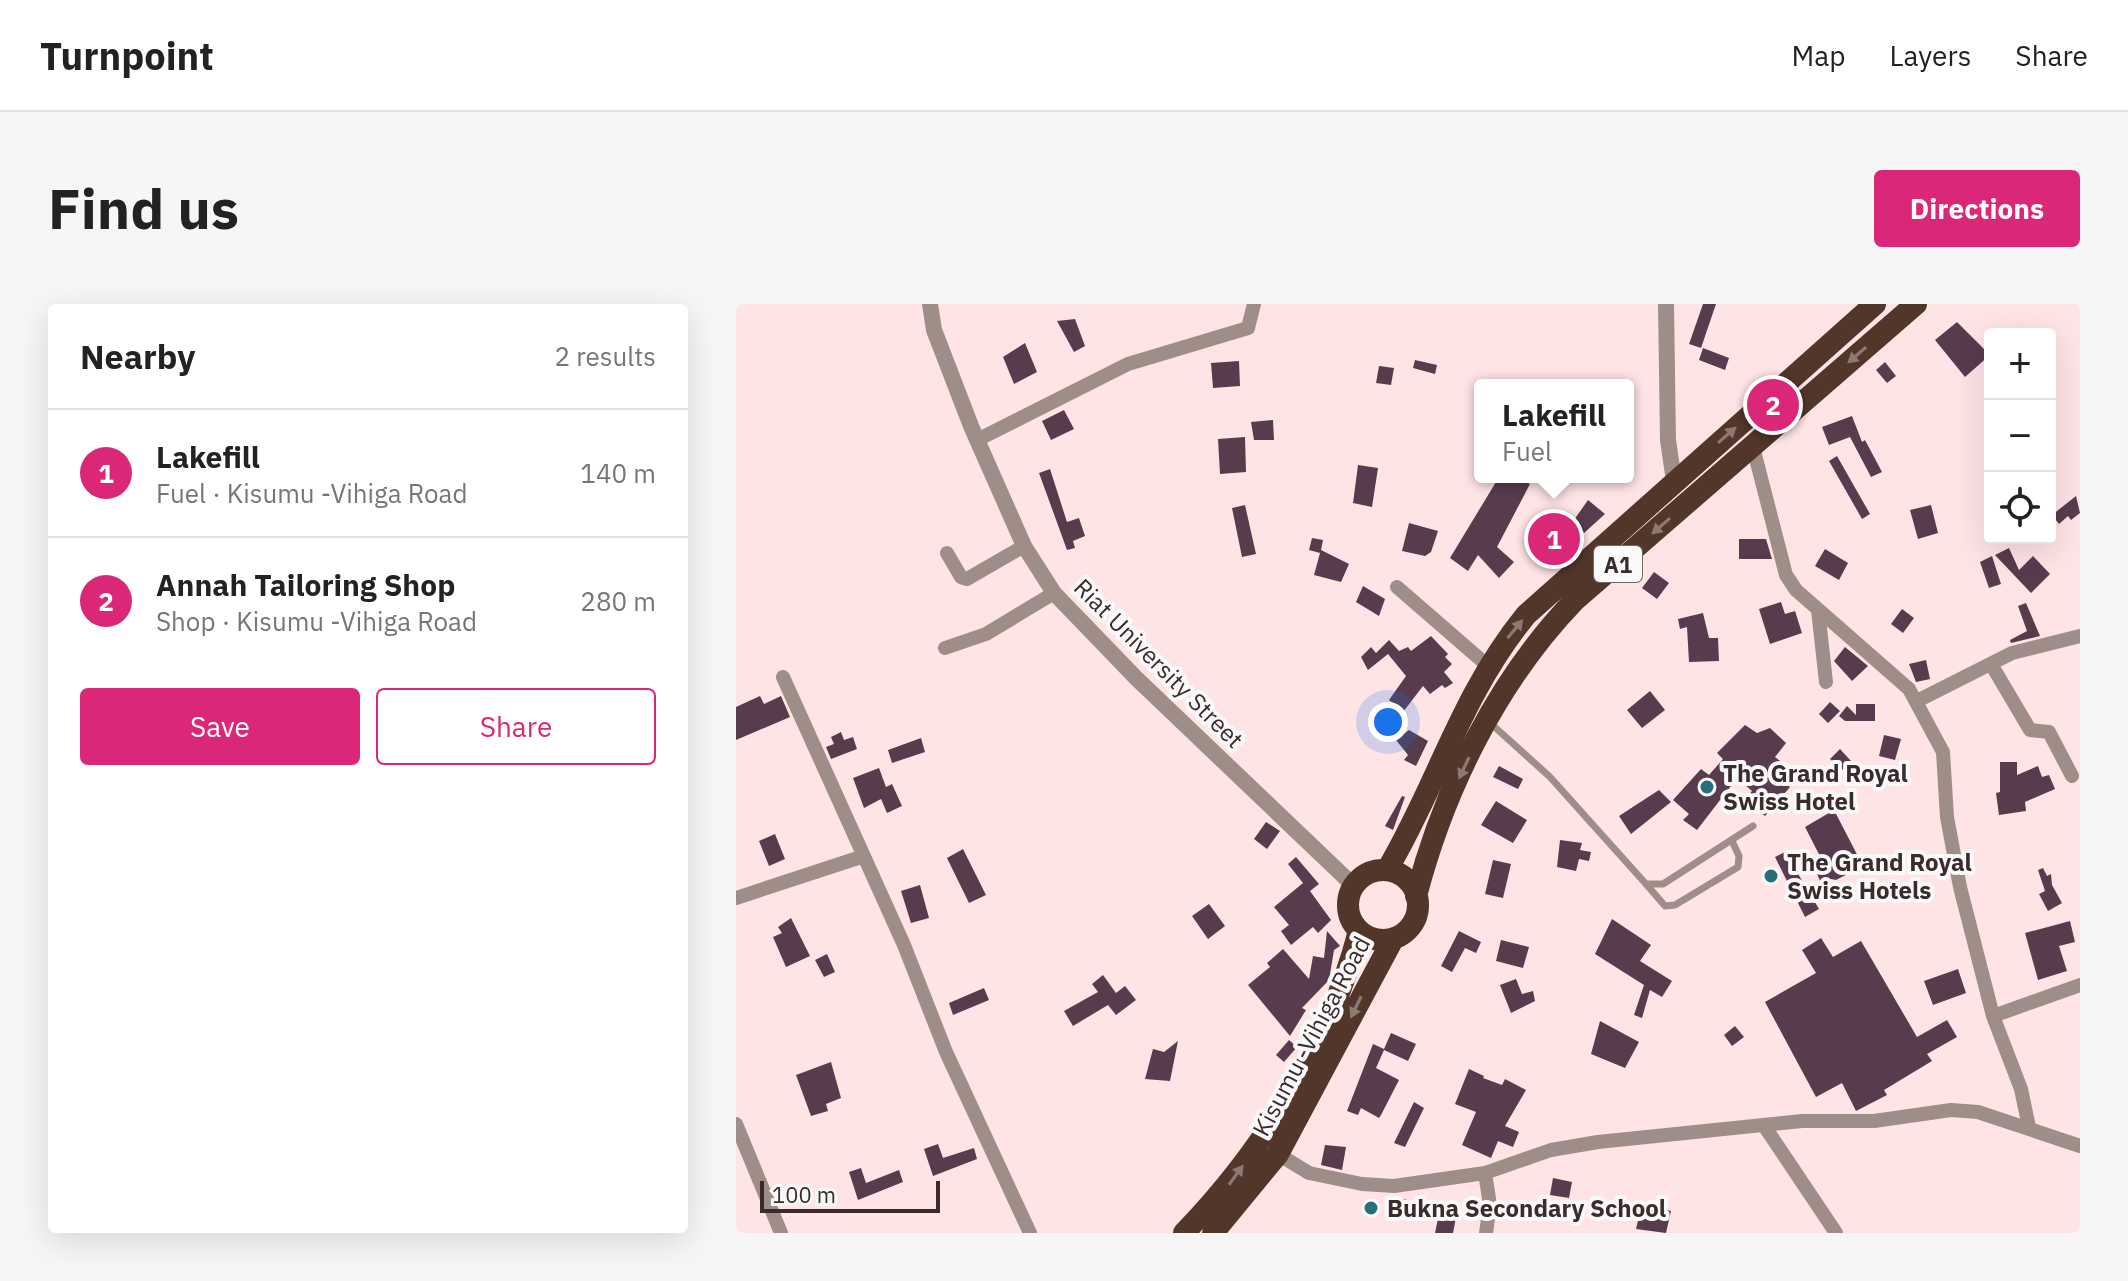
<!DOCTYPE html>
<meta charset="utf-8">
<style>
body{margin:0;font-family:"IBM Plex Sans",sans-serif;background:#f6f6f6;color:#222}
.controls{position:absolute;right:24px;top:24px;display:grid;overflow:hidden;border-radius:8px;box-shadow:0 8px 32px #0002}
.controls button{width:72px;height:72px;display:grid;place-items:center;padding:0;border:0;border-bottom:2px solid #e0e0e0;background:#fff;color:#222;font:40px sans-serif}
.scale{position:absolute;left:24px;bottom:20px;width:180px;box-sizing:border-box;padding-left:8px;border:4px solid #3b2b2c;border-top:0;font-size:22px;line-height:28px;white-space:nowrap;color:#3b2b2c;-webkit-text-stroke:6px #f9f9f9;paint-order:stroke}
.you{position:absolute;left:652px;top:418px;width:28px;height:28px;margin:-20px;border:6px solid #fff;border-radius:50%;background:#1a73e8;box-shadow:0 0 0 12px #1a73e833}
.badge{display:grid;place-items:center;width:52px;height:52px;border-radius:50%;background:#db2777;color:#fff;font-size:26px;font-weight:700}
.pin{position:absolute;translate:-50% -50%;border:4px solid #fff;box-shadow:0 2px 8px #0006}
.popup{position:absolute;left:738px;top:75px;width:160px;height:104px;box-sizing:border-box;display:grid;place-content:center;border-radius:8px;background:#fff;filter:drop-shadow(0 2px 6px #0005);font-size:26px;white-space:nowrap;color:#767676}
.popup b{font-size:30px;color:#222}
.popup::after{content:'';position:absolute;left:50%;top:100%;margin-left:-16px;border:16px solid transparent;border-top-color:#fff}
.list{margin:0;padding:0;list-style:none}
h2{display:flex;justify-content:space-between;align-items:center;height:104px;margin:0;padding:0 32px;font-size:34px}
h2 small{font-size:26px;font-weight:400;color:#767676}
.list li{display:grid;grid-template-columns:52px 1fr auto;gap:24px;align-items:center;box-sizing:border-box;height:128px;padding:0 32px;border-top:2px solid #e0e0e0}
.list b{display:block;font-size:30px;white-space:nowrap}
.list p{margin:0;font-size:26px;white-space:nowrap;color:#767676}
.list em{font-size:26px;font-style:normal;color:#767676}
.actions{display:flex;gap:16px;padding:24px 32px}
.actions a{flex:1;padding:18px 0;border:2px solid #db2777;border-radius:8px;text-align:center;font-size:28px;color:#db2777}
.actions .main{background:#db2777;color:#fff}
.icon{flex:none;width:44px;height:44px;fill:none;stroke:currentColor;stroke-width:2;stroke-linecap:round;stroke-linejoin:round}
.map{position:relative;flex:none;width:1344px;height:929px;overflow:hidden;border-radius:8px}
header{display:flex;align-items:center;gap:48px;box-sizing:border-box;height:112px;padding:0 40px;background:#fff;border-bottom:2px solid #e0e0e0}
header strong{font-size:38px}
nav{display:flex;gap:44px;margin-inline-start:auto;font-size:28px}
.intro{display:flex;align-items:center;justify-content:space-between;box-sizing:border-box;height:192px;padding:0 48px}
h1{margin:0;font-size:56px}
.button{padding:20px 36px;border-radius:8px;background:#db2777;color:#fff;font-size:28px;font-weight:700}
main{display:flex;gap:48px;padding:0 48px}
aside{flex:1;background:#fff;border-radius:8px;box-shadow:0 8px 32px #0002}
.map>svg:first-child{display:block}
</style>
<header>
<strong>Turnpoint</strong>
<nav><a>Map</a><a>Layers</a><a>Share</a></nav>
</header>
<div class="intro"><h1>Find us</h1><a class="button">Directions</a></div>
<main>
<aside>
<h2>Nearby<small>2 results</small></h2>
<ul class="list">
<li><span class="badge">1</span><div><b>Lakefill</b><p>Fuel · Kisumu -Vihiga Road</p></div><em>140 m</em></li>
<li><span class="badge">2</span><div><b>Annah Tailoring Shop</b><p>Shop · Kisumu -Vihiga Road</p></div><em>280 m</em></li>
</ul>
<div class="actions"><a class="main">Save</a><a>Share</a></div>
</aside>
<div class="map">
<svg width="1344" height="929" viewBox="0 0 1344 929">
<rect width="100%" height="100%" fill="#ffe4e6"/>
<path fill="#583c4e" d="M967,0h13l-15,44 -12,-4z
M339,15l10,27 -11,6 -17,-31z
M1221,18l33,33 -25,22 -30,-37z
M289,39l12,29 -23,12 -11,-27z
M967,44l26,10 -4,12 -26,-10z
M679,56l22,5 -2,9 -22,-6z
M503,57l1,25 -27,2 -2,-25z
M1149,58l11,14 -9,7 -11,-13z
M643,62l15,2 -3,17 -15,-2z
M328,106l10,19 -23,11 -9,-19z
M1116,112l10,26 3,-2 17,32 -11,5 -21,-40 -21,8 -7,-18z
M537,116l1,20h-20l-3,-18z
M509,133l1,35 -26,2 -2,-35z
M1101,152l33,58 -8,5 -33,-58z
M622,161l20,3 -6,39 -19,-4z
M314,165l17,53 12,-4 6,18 -12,5 2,7 -8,2 -28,-77z
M763,173h17l14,7 -33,63 17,15 -15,16 -21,-23 -10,16 -18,-13z
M1340,192l4,17 -9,7 -3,-4 -9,8 -7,-9z
M852,196l17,14 -21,19 -10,-13z
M509,201l11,49 -14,3 -10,-49z
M1195,201l7,28 -20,6 -8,-29z
M673,219l29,8 -7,21 -6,4 -23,-5z
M576,234l11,2 -2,10 28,14 -8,18 -27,-7 6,-22 -11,-3z
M1003,235h27l6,20h-33z
M1273,244l10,22 14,-14 17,18 -19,19 -36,-38z
M1089,245l23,14 -9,17 -24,-14z
M1256,252l9,28 -12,4 -9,-26z
M918,268l15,11 -12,16 -15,-11z
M627,282l22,13 -6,17 -23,-14z
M1045,298l4,12 10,-3 7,22 -32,11 -11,-35z
M1290,299l14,33 -29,7 -1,-3 17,-9 -9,-25z
M1166,305l12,9 -11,15 -12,-9z
M967,309l6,25h9l1,23 -30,1 -2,-35 -7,2 -2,-10z
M695,332l17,18 -3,3 7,7 -8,8 9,11 -8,5 -3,-3 -12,9 -7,-8 -20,26 -14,-12 17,-24 -18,-22 -20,16 -7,-13 10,-10 5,6 13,-13 10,11 9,-4 3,4z
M1109,343l23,19 -16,15 -18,-20z
M1190,356l4,19 -14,3 -7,-18z
M914,387l15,19 -23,18 -15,-18z
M24,392l4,8 17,-8 9,21 -54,23v-33z
M1094,398l10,9 -12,12 -9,-9z
M1120,400h19v17h-30l-6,-5 8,-10 9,9z
M1009,421l12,8 13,-5 16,15 -11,14 14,11 -10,10 11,9 -25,29 -20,-17 7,-8 -15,-13 -40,52 -14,-10 6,-6 -16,-14 28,-31 8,6 14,-16 -6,-6z
M673,426l19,11 -12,25 -12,-6 4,-5 -12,-15z
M105,428l3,8 9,-3 4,12 -26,10 -5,-12 8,-3 -3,-7z
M1148,431l17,4 -6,21 -16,-4z
M185,434l4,14 -33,11 -4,-13z
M1104,445l11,12 -9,9 -12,-11z
M1264,458h17v13l21,-9 4,11 7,-2 6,14 -30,13 1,9 -27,4 -3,-22 4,-1z
M763,462l24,13 -5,10 -25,-12z
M143,464l7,19 6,-3 10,22 -15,7 -6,-14 -17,9 -11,-30z
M923,486l12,12 -40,32 -12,-18z
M666,492l3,1 -12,33 -8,-4z
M760,497l31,19 -14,23 -32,-18z
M1098,506l29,56 -27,14 -5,-1 -9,7 -6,-15 9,-5 -20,-39z
M530,518l14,9 -13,18 -13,-10z
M39,530l10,25 -16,7 -10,-25z
M824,536l22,3 -2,7 11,2 -2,9 -10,-2 -3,12 -19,-4z
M227,545l23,46 -17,8 -22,-45z
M1049,548l34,57 -14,8 -30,-60z
M560,553l23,27 -9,7 21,29 -13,13 -5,-6 -22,18 -10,-14 8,-6 -15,-18 29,-24 -15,-19z
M757,556l18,4 -8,34 -18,-4z
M1307,564l4,8 4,-2 1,11 10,18 -14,8 -9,-17 6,-3 -7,-21z
M184,581l9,33 -18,5 -10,-32z
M473,600l16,22 -17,13 -16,-23z
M55,614l19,38 -24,11 -13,-30 9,-4 -4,-6z
M876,615l39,26 -11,16 32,20 -10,16 -12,-7 -8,28 -8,-3 10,-30 -49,-31z
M1334,617l5,21 -16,4 8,25 -29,9 -13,-47z
M591,627l13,15 -6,4 -5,30 -27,28 4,2 -16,26 -42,-51 22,-18 -3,-4 16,-14 26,30 4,-23 11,2z
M723,627l22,11 -5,11 -11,-5 -13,24 -11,-6z
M1085,634l12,19 28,-16 56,96 30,-17 10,17 -30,17 5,7 -48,29 3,5 -31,16 -14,-28 -26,14 -51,-95 51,-29 -14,-23z
M765,636l28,7 -6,21 -27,-7z
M91,650l8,18 -11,5 -9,-17z
M1222,665l8,24 -33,12 -9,-24z
M367,671l13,18 9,-7 11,14 -20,15 -8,-10 -35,21 -9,-15 34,-19 -6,-8z
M780,675l6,15 11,-3 2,10 -24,12 -11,-28z
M248,684l5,12 -36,15 -4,-12z
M864,717l39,21 -14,26 -34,-14z
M999,722l9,11 -12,9 -8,-11z
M655,729l25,11 -8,17 -24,-11 -8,18 23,12 -18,35 -2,3 -18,-10 -3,7 -11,-4 26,-67 11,5z
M553,736l8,7 -13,15 -8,-7z
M442,737l-8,40 -25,-2 8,-30 11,3z
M95,758l10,36 -15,6 2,7 -17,5 -15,-41z
M733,765l15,7 -1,2 19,7 3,-6 21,11 -21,36 14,6 -6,15 -15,-6 -7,17 -29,-13 14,-33 -21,-8z
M678,798l10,6 -19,39 -11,-4z
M202,840l5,14 31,-10 3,11 -44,17 -9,-27z
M589,841l21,2 -4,23 -21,-5z
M125,864l5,15 33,-13 4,12 -45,18 -9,-28z
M817,874l19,4 -3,16 -19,-3z
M656,893l20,4 -2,14 -20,-4z
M705,900l17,3 -5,26h-18z
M906,900l29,7 -5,22 -30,-4z"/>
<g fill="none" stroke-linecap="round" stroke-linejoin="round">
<path stroke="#9e8e87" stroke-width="7" d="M752,417l62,56 96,107h17l90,-58
M910,580l19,22 10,-1 63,-38 1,-11 -7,-15"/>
<path stroke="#9e8e87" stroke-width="14" d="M241,136l151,-76 120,-36 6,-24
M1017,143l33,128 10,15 113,99 34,63 4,65 13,70 33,129 28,73 8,38
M211,249l14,24 6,2 57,-33
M661,283l91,79
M1082,306l8,72
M209,344l41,-14 68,-41
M1255,360l39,66 19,2 23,44
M47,373l121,268 42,107 84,181
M1181,397l95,-48 68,-17
M0,594l128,-42
M1257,712l87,-31
M0,820l45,109
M1029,823l71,106
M542,850l31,19 53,11 32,2 91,-13 66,-23 47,-8 204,-21h72l77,-11 27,2 102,34
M749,869l5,32 -4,28"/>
<path stroke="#9e8e87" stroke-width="16" d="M194,0l4,26 37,96 53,120 30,47 82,85 218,208
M930,0l2,136 6,41"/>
<path stroke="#52362a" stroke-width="22" d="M651,566c52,-88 72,-172 139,-255l349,-311
M612 601a35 35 0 1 1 70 0a35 35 0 1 1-70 0Z
M680,592c28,-107 81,-215 158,-295l342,-297
M448,929c81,-84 145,-188 175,-302
M477,929l65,-79 115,-215"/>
</g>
<defs><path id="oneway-solid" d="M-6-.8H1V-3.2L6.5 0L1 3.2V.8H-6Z" transform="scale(2)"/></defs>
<g fill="#8c7a72">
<use href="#oneway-solid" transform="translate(1121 51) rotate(139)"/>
<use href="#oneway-solid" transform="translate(991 131) rotate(-41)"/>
<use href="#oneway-solid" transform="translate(925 222) rotate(139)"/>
<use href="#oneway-solid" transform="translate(779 325) rotate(-51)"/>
<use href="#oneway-solid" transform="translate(728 464) rotate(115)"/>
<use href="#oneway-solid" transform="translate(620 703) rotate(116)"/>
<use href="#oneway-solid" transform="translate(500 871) rotate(-54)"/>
</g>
<g fill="#286f7c" stroke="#f9f9f9" stroke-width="3">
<circle cx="971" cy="483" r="8"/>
<circle cx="1035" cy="572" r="8"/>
<circle cx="635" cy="904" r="8"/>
</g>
<g text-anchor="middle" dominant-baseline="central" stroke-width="8" stroke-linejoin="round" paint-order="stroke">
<rect fill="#f9f9f9" stroke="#74696a" stroke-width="2" x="858" y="242" width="48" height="36" rx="6"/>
<g font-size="22" font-weight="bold" fill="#3b2b2c">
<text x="882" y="260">A1</text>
</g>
<g font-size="24" fill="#3b2b2c" stroke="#f9f9f9">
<text transform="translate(423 359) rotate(45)">Riat University Street</text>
<text transform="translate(575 732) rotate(-62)">Kisumu -Vihiga Road</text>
</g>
<g font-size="24" font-weight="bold" fill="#3b2b2c" stroke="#f9f9f9" text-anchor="start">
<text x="987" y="469">The Grand Royal<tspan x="987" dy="28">Swiss Hotel</tspan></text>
<text x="1051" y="558">The Grand Royal<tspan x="1051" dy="28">Swiss Hotels</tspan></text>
<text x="651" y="904">Bukna Secondary School</text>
</g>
</g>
</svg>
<div class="controls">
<button>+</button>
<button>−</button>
<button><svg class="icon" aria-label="locate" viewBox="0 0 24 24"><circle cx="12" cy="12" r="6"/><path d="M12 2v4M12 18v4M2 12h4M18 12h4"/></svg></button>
</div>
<div class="scale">100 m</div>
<div class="you"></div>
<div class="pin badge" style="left:818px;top:235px">1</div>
<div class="popup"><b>Lakefill</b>Fuel</div>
<div class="pin badge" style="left:1037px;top:101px">2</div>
</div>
</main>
